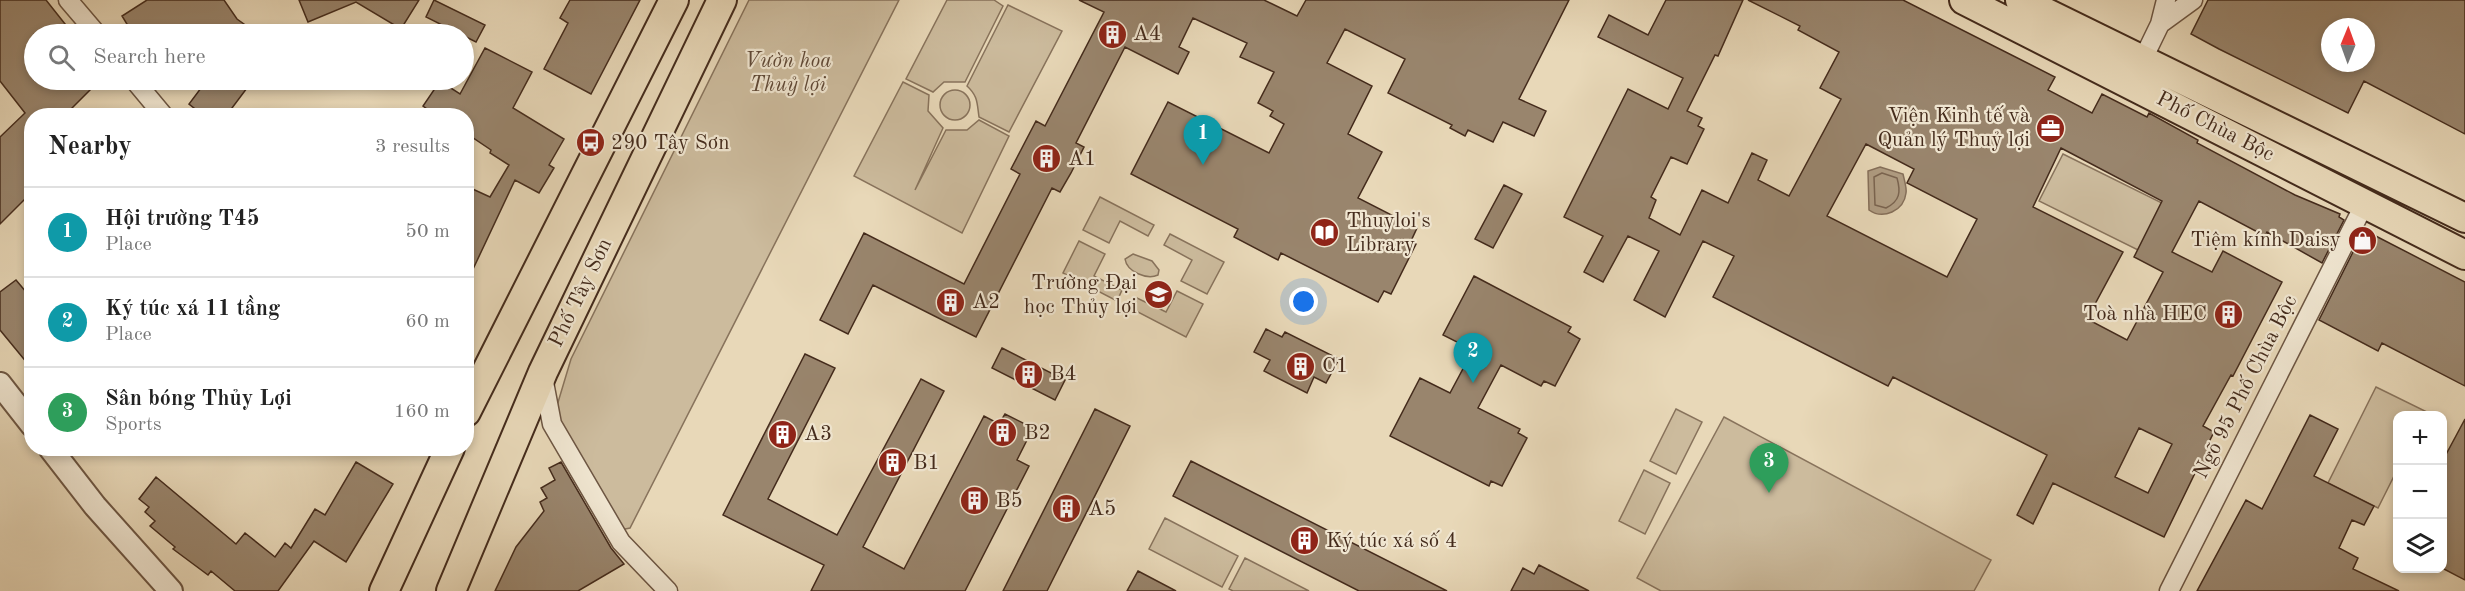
<!DOCTYPE html>
<meta charset="utf-8">
<style>
body{margin:0;font-family:"Old Standard TT",serif;background:#f6f6f6;color:#222}
.controls{position:absolute;right:18px;bottom:18px;display:grid;overflow:hidden;border-radius:12px;box-shadow:0 3px 9px #0003}
.controls button{width:54px;height:54px;display:grid;place-items:center;padding:0;border:0;border-bottom:2px solid #e0e0e0;background:#fff;color:#222;font:30px sans-serif}
.compass{position:absolute;left:2321px;top:18px;width:54px;height:54px;border-radius:50%;background:#fff;box-shadow:0 3px 9px #0003;rotate:1deg}
.you{position:absolute;left:1304px;top:302px;width:21px;height:21px;margin:-15px;border:4px solid #fff;border-radius:50%;background:#1a73e8;box-shadow:0 0 0 9px #1a73e833}
.badge{display:grid;place-items:center;width:39px;height:39px;border-radius:50%;background:#8f2418;color:#fff;font-size:20px;font-weight:700}
.pin{position:absolute;translate:-50% -50px;filter:drop-shadow(0 2px 3px #0008)}
.pin::after{content:'';position:absolute;top:32px;width:21px;height:18px;background:inherit;clip-path:polygon(0 0,100% 0,50% 100%)}
.list{margin:0;padding:0;list-style:none}
h2{display:flex;justify-content:space-between;align-items:center;height:78px;margin:0;padding:0 24px;font-size:26px}
h2 small{font-size:20px;font-weight:400;color:#767676}
.list li{display:grid;grid-template-columns:39px 1fr auto;gap:18px;align-items:center;box-sizing:border-box;height:90px;padding:0 24px;border-top:2px solid #e0e0e0}
.list b{display:block;font-size:22px;white-space:nowrap}
.list p{margin:0;font-size:20px;white-space:nowrap;color:#767676}
.list em{font-size:20px;font-style:normal;color:#767676}
.icon{flex:none;width:33px;height:33px;fill:none;stroke:currentColor;stroke-width:2;stroke-linecap:round;stroke-linejoin:round}
.map{position:relative;flex:none;width:2465px;height:591px;overflow:hidden}
.search{position:absolute;background:#fff;box-shadow:0 3px 9px #0003;left:24px;top:24px;width:450px;height:66px;display:flex;align-items:center;gap:15px;box-sizing:border-box;padding:0 21px;border-radius:33px;color:#767676;font-size:22px}
.panel{position:absolute;background:#fff;box-shadow:0 3px 9px #0003;left:24px;top:108px;width:450px;height:348px;border-radius:24px}
.map>svg:first-child{display:block}
</style>
<div class="map">
<svg width="2465" height="591" viewBox="0 0 2465 591">
<rect width="100%" height="100%" fill="#e8d8b8"/>
<filter id="stains"><feTurbulence type="fractalNoise" baseFrequency=".00333" numOctaves="4"/><feColorMatrix values="0 0 0 0 .2 0 0 0 0 .09 0 0 0 0 .02 0 0 0 .5 -.17"/></filter>
<radialGradient id="worn" r=".72"><stop offset=".6" stop-color="#630" stop-opacity="0"/><stop offset="1" stop-color="#630" stop-opacity=".3"/></radialGradient>
<path fill="#ccbb9d" stroke="#88735c" stroke-width="1.5" d="M749,0h150l-269,528 -20,4 -32,-66 -22,-57 15,-50z
M947,0h47l9,6 -38,76h-21l-11,10 -27,-13z
M1008,5l54,26 -53,101 -30,-15c-2,-14 -1,-21 -12,-31z
M903,82l26,13 -1,16 15,17 -28,62 31,-60h21l12,-10 30,16 -47,97 -108,-57z
M940 105a15 15 0 1 1 30 0a15 15 0 1 1-30 0Z
M2063,154l99,49 -24,47 -99,-49z
M1100,197l54,28 -6,11 -28,-15 -11,22 -26,-13z
M1170,234l54,28 -17,32 -26,-13 11,-21 -28,-15z
M1079,241l26,13 -11,22 28,14 -5,11 -54,-28z
M1133,254l19,7 7,9 -1,5c-11,5 -31,-3 -33,-16z
M1177,291l26,13 -17,33 -54,-28 5,-11 29,14z
M2376,387l51,25 -2,3 -27,1 -1,54 -19,38 -50,-25z
M1676,409l26,13 -26,52 -26,-13z
M1724,417l267,143 -17,31h-313l-24,-13z
M1644,470l26,13 -25,51 -26,-13z
M1165,518l73,38 -16,31 -73,-38z
M1245,558l64,33h-76l-4,-2z"/>
<path fill="#b09d83" stroke="#856f5a" stroke-width="1.5" d="M1880,167l23,7c1,5 4,14 3,19 -2,18 -23,27 -37,17l-1,-39z"/>
<g fill="none" stroke-linecap="round" stroke-linejoin="round">
<path stroke="#7a6450" stroke-width="1.5" d="M1882,173l15,5c4,14 3,23 -11,30l-11,-3 -1,-28z"/>
</g>
<path fill="#99856d" stroke="#442b1c" stroke-width="1.5" fill-rule="evenodd" d="M0,0h46l27,34h-39v46h66l-36,36h-32v76l-32,32v-87l25,-24 -25,-32z
M147,0h77l13,19 21,15h-98l-4,-6 -11,6h-12l-11,-18z
M299,0h120l-18,29 -45,-27 -48,20z
M434,0l51,25 -9,17 -50,-25z
M570,0h70l-49,94 -47,-25 24,-46 -8,-5z
M1079,0h185l33,16 9,-16h263l-50,99 27,12 -12,25 -31,-14 -10,20 -25,-12 -3,6 -15,-8 2,-3 -64,-32 17,-34 -60,-30 -18,34 45,23 -24,48 34,18 -24,46 59,30 -6,13 5,3 -25,50 -7,-3 -6,11 -97,-49 -3,7 -44,-23 4,-8 -107,-55 37,-72 101,51 15,-29 -14,-8 3,-5 -15,-8 16,-31 -34,-15 7,-14 -54,-25 -14,29 10,5 -11,22 -53,-27 -49,96 8,4 -13,26 -11,19 -8,-4 -76,149 -103,-52 -25,49 -28,-14 44,-87 100,51 56,-110 -9,-5 25,-48 9,5 59,-114z
M1666,0h77l-25,56 -3,-1 -28,56 15,7 -4,8 6,3 -17,35 -16,-7 -20,40 5,3 -7,18 31,17 22,-45 26,13 24,-50 15,7 -9,20 31,16 52,-97 -21,-11 19,-36 -41,-22 2,-4 -52,-26h155l152,77 -7,13 44,23 10,-19 45,23 2,-4 49,27 -1,3 98,52 45,19 -1,3 5,3 -22,43 -55,-31 -2,4 -66,-35 -27,51 40,20 11,-21 59,31 -49,94 -2,-1 -28,51 11,6 -5,10 6,3 -11,21 -6,1 -34,70 -111,-54 -20,41 -16,-9 30,-60 -154,-78 -5,9 -175,-89 21,-41 -31,-15 -38,76 -31,-17 25,-49 -31,-15 -25,46 -19,-10 19,-36 -39,-19 64,-128 40,20 15,-31 -85,-41 11,-22 39,20zM1866,144l48,25 -7,14 70,36 -30,58 -120,-61zM2061,148l101,53 -28,56 29,15 -36,68 -40,-21 36,-67 -90,-45zM2139,428l33,16 -24,49 -33,-16z
M2208,0h257v134l-101,-53 -16,32 -129,-64 -28,-15zM2330,27h36v36h-36z
M485,48l47,24 -19,36 51,31 -15,26 5,3 -15,25 -24,-13 -49,104v-98l24,11 19,-32 -19,-12 1,-3 -25,-17v-17h-29l-14,-10 17,-25 20,13z
M207,80h46l-27,36h-22l-15,-12z
M1504,185l18,9 -29,54 -18,-9z
M2364,230l101,52v104l-83,-43 -4,8 -59,-31z
M1474,276l97,51 -3,5 12,7 -25,47 -11,-5 -3,5 -40,-21 -23,43 42,21 -2,4 9,5 -25,48 -11,-5 -2,5 -99,-50 30,-58 30,15 23,-43 -30,-15z
M16,280l16,19v70l-32,-39v-38z
M1266,329l16,8 3,-5 54,27 -13,24 -12,-6 -7,16 -43,-22 6,-11 -16,-8z
M1002,348l63,32 -10,20 -63,-32z
M805,354l30,14 -67,131 69,36 84,-156 23,12 -81,156 41,22 80,-153 15,8 6,-10 28,14 -16,32 12,6 -64,125h-154l13,-26 -101,-50z
M1095,409l35,17 -83,165h-44z
M2310,415l28,14 -24,47 60,30 -10,19 -12,-5 -13,28 19,10 -5,11 46,22h-202l49,-91 16,9z
M2465,419v161l-23,-12v-106z
M1191,461l256,130h-88l-186,-95z
M356,462l37,22 -35,58 -12,20 -32,-21 -36,50h-43l-24,-20 -3,4 -35,-26 2,-2 -25,-21 5,-5 -10,-9 4,-5 -10,-8 17,-22 80,67 9,-11 30,24 10,-14 6,5 24,-39 10,6z
M561,462l50,86 13,16 -46,27h-83l21,-44 28,-36 -4,-9 7,-4 -6,-10 14,-8 -6,-12z
M1539,565l50,26h-78l12,-23 11,6z
M1138,571l38,20h-49z"/>
<g fill="none" stroke-linecap="round" stroke-linejoin="round">
<defs>
<path id="minor" d="M68,0l29,34
M2160,24l33,-24
M2143,59l17,-35 6,-24
M134,80l30,36
M543,377l9,47 69,118 47,49
M2169,591l195,-386"/>
<path id="tertiary" d="M0,384l32,41
M50,448l45,58 76,85"/>
<path id="primary" d="M1964,0l501,255
M2020,0l445,218
M466,412l208,-412
M384,591l66,-143
M451,591l92,-219 179,-372"/>
</defs>
<use href="#minor" stroke="#6d5643" stroke-width="21"/>
<use href="#tertiary" stroke="#6d5643" stroke-width="26"/>
<use href="#primary" stroke="#442b1c" stroke-width="32"/>
<use href="#minor" stroke="#f0e6d1" stroke-width="18"/>
<use href="#tertiary" stroke="#f0e6d1" stroke-width="22"/>
<use href="#primary" stroke="#e8d8b8" stroke-width="28"/>
</g>
<defs>
<symbol id="building-disc" viewBox="-11 -11 22 22"><circle r="9.5" fill="#8f2418" stroke="#f0e6d1"/><path d="M-4-6H4V6H1V3H-1V6H-4ZM-2.5-4.3h1.7v1.8h-1.7ZM.8-4.3h1.7v1.8H.8ZM-2.5-1h1.7V.8h-1.7ZM.8-1h1.7V.8H.8Z" fill="#fff"/></symbol>
<symbol id="office-disc" viewBox="-11 -11 22 22"><circle r="9.5" fill="#8f2418" stroke="#f0e6d1"/><path d="M-6-3h4V-5.5h4V-3h4V5H-6ZM-1-4.5V-3h2v-1.5ZM-6 0V1H6V0Z" fill="#fff"/></symbol>
<symbol id="bus-disc" viewBox="-11 -11 22 22"><circle r="9.5" fill="#8f2418" stroke="#f0e6d1"/><path d="M-5-6H5V4H4V6H2V4H-2V6H-4V4H-5ZM-3.5-4V0h7V-4ZM-3.5 1.2v1.5H-2V1.2ZM2 1.2v1.5H3.5V1.2Z" fill="#fff"/></symbol>
<symbol id="library-disc" viewBox="-11 -11 22 22"><circle r="9.5" fill="#8f2418" stroke="#f0e6d1"/><path d="M-6-4Q-3-5.5-.7-3.5V5Q-3 3-6 4ZM6-4Q3-5.5 .7-3.5V5Q3 3 6 4Z" fill="#fff"/></symbol>
<symbol id="shop-disc" viewBox="-11 -11 22 22"><circle r="9.5" fill="#8f2418" stroke="#f0e6d1"/><path d="M-5-2.5h2.3a2.7 3.5 0 0 1 5.4 0H5L5.5 6h-11ZM-1.5-2.5h3a1.5 2.3 0 0 0-3 0Z" fill="#fff"/></symbol>
<symbol id="university-disc" viewBox="-11 -11 22 22"><circle r="9.5" fill="#8f2418" stroke="#f0e6d1"/><path d="M0-5L7-2L0 1L-7-2ZM-4 1L0 2.5L4 1V4Q0 6-4 4Z" fill="#fff"/></symbol>
</defs>
<g fill-rule="evenodd">
<use href="#building-disc" x="1096" y="18" width="33" height="33"/>
<use href="#office-disc" x="2034" y="112" width="33" height="33"/>
<use href="#bus-disc" x="574" y="126" width="33" height="33"/>
<use href="#building-disc" x="1030" y="142" width="33" height="33"/>
<use href="#library-disc" x="1308" y="216" width="33" height="33"/>
<use href="#shop-disc" x="2346" y="224" width="33" height="33"/>
<use href="#university-disc" x="1142" y="278" width="33" height="33"/>
<use href="#building-disc" x="934" y="286" width="33" height="33"/>
<use href="#building-disc" x="2212" y="298" width="33" height="33"/>
<use href="#building-disc" x="1284" y="350" width="33" height="33"/>
<use href="#building-disc" x="1012" y="358" width="33" height="33"/>
<use href="#building-disc" x="986" y="416" width="33" height="33"/>
<use href="#building-disc" x="766" y="418" width="33" height="33"/>
<use href="#building-disc" x="876" y="446" width="33" height="33"/>
<use href="#building-disc" x="958" y="484" width="33" height="33"/>
<use href="#building-disc" x="1050" y="492" width="33" height="33"/>
<use href="#building-disc" x="1288" y="524" width="33" height="33"/>
</g>
<g text-anchor="middle" dominant-baseline="central" stroke-width="4.5" stroke-linejoin="round" paint-order="stroke">
<g font-size="21" fill="#442b1c" stroke="#f0e6d1" text-anchor="start">
<text x="1133" y="34">A4</text>
<text x="2030" y="116" text-anchor="end">Viện Kinh tế và<tspan x="2030" dy="24">Quản lý Thuỷ lợi</tspan></text>
<text x="611" y="143">290 Tây Sơn</text>
<text x="1068" y="159">A1</text>
<text x="1346" y="221">Thuyloi's<tspan x="1346" dy="24">Library</tspan></text>
<text x="2341" y="240" text-anchor="end">Tiệm kính Daisy</text>
<text x="1137" y="283" text-anchor="end">Trường Đại<tspan x="1137" dy="24">học Thủy lợi</tspan></text>
<text x="972" y="302">A2</text>
<text x="2207" y="314" text-anchor="end">Toà nhà HEC</text>
<text x="1322" y="366">C1</text>
<text x="1050" y="374">B4</text>
<text x="1024" y="433">B2</text>
<text x="804" y="434">A3</text>
<text x="913" y="463">B1</text>
<text x="996" y="501">B5</text>
<text x="1088" y="509">A5</text>
<text x="1326" y="541">Ký túc xá số 4</text>
</g>
<g font-size="21" font-style="italic" fill="#5f4836" stroke="#f0e6d1">
<text x="788" y="61">Vườn hoa<tspan x="788" dy="24">Thuỷ lợi</tspan></text>
</g>
<g font-size="21" fill="#442b1c" stroke="#f0e6d1">
<text transform="translate(2215 127) rotate(27)">Phố Chùa Bộc</text>
<text transform="translate(581 293) rotate(-64)">Phố Tây Sơn</text>
<text transform="translate(2246 387) rotate(-63)">Ngõ 95 Phố Chùa Bộc</text>
</g>
</g>
<rect width="100%" height="100%" filter="url(#stains)"/>
<rect width="100%" height="100%" fill="url(#worn)"/>
</svg>
<div class="controls">
<button>+</button>
<button>−</button>
<button><svg class="icon" aria-label="layers" viewBox="0 0 24 24"><path d="M12 4l9 5-9 5-9-5zM3 14l9 5 9-5"/></svg></button>
</div>
<svg class="compass" viewBox="-18 -18 36 36"><path d="M0-13l5 13h-10z" fill="#e53935"/><path d="M0 13l5-13h-10z" fill="#767676"/></svg>
<div class="you"></div>
<div class="pin badge" style="left:1203px;top:165px;background:#0f9aa8">1</div>
<div class="pin badge" style="left:1473px;top:383px;background:#0f9aa8">2</div>
<div class="pin badge" style="left:1769px;top:493px;background:#2e9e5b">3</div>
<div class="search"><svg class="icon" aria-label="search" viewBox="0 0 24 24"><circle cx="10" cy="10" r="6"/><path d="M15 15l6 6"/></svg>Search here</div>
<section class="panel">
<h2>Nearby<small>3 results</small></h2>
<ul class="list">
<li><span class="badge" style="background:#0f9aa8">1</span><div><b>Hội trường T45</b><p>Place</p></div><em>50 m</em></li>
<li><span class="badge" style="background:#0f9aa8">2</span><div><b>Ký túc xá 11 tầng</b><p>Place</p></div><em>60 m</em></li>
<li><span class="badge" style="background:#2e9e5b">3</span><div><b>Sân bóng Thủy Lợi</b><p>Sports</p></div><em>160 m</em></li>
</ul>
</section>
</div>
